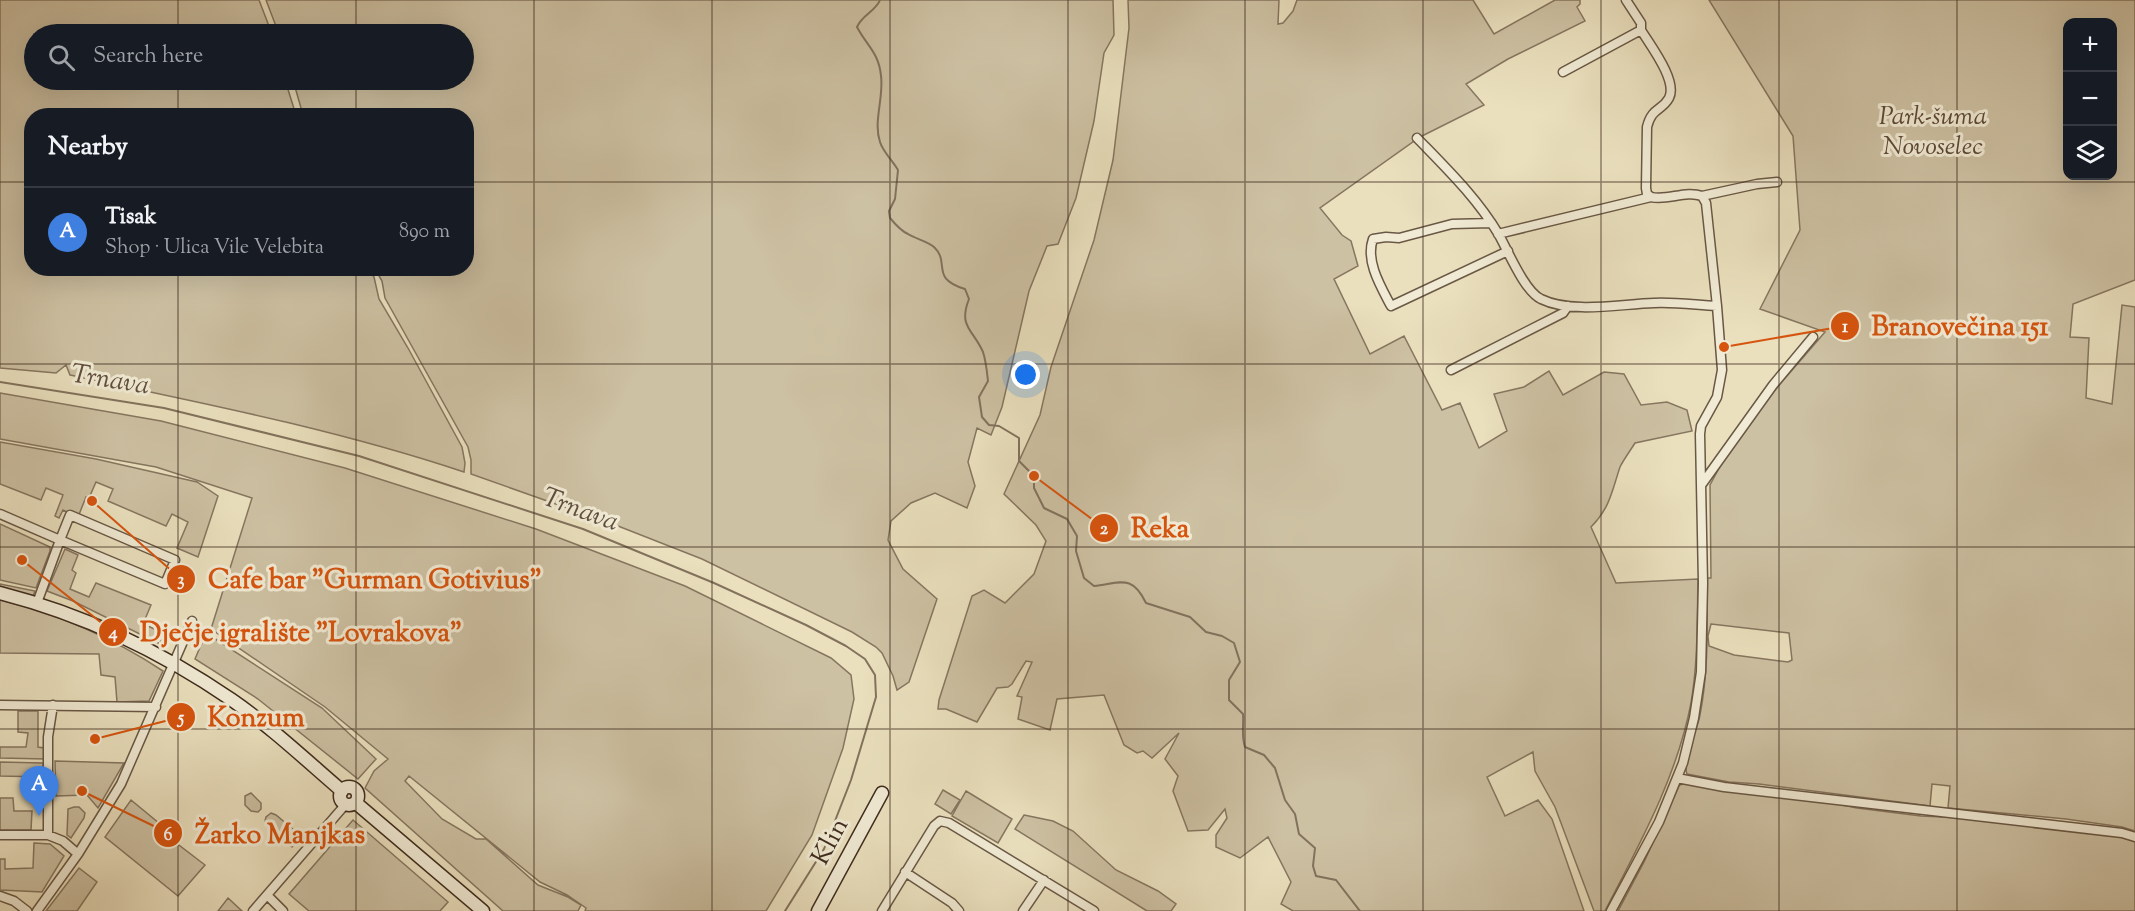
<!DOCTYPE html>
<meta charset="utf-8">
<style>
body{margin:0;font-family:"Sorts Mill Goudy",serif;background:#20242c;color:#f1f3f6}
.controls{position:absolute;right:18px;top:18px;display:grid;overflow:hidden;border-radius:12px;box-shadow:0 6px 24px #0002}
.controls button{width:54px;height:54px;display:grid;place-items:center;padding:0;border:0;border-bottom:2px solid #363941;background:#171b24;color:#f1f3f6;font:30px sans-serif}
.you{position:absolute;left:1026px;top:375px;width:21px;height:21px;margin:-15px;border:4px solid #fff;border-radius:50%;background:#1a73e8;box-shadow:0 0 0 9px #1a73e833}
.badge{display:grid;place-items:center;width:39px;height:39px;border-radius:50%;background:#0b8043;color:#fff;font-size:20px;font-weight:700}
.pin{position:absolute;translate:-50% -50px;filter:drop-shadow(0 2px 3px #0008)}
.pin::after{content:'';position:absolute;top:32px;width:21px;height:18px;background:inherit;clip-path:polygon(0 0,100% 0,50% 100%)}
.list{margin:0;padding:0;list-style:none}
h2{display:flex;justify-content:space-between;align-items:center;height:78px;margin:0;padding:0 24px;font-size:26px}
h2 small{font-size:20px;font-weight:400;color:#9ea1a6}
.list li{display:grid;grid-template-columns:39px 1fr auto;gap:18px;align-items:center;box-sizing:border-box;height:90px;padding:0 24px;border-top:2px solid #363941}
.list b{display:block;font-size:22px;white-space:nowrap}
.list p{margin:0;font-size:20px;white-space:nowrap;color:#9ea1a6}
.list em{font-size:20px;font-style:normal;color:#9ea1a6}
.icon{flex:none;width:33px;height:33px;fill:none;stroke:currentColor;stroke-width:2;stroke-linecap:round;stroke-linejoin:round}
.map{position:relative;flex:none;width:2135px;height:911px;overflow:hidden}
.search{position:absolute;background:#171b24;box-shadow:0 6px 24px #0002;left:24px;top:24px;width:450px;height:66px;display:flex;align-items:center;gap:15px;box-sizing:border-box;padding:0 21px;border-radius:33px;color:#9ea1a6;font-size:22px}
.panel{position:absolute;background:#171b24;box-shadow:0 6px 24px #0002;left:24px;top:108px;width:450px;height:168px;border-radius:24px}
.map>svg:first-child{display:block}
</style>
<div class="map">
<svg width="2135" height="911" viewBox="0 0 2135 911">
<rect width="100%" height="100%" fill="#eae0be"/>
<filter id="stains"><feTurbulence type="fractalNoise" baseFrequency=".00333" numOctaves="4"/><feColorMatrix values="0 0 0 0 .2 0 0 0 0 .09 0 0 0 0 .02 0 0 0 .5 -.17"/></filter>
<radialGradient id="worn" r=".72"><stop offset=".6" stop-color="#630" stop-opacity="0"/><stop offset="1" stop-color="#630" stop-opacity=".3"/></radialGradient>
<path fill="#cdc1a3" stroke="#867660" stroke-width="1.5" fill-rule="evenodd" d="M0,0h259l13,34h-238v46h251l11,35 -264,1v152l337,1 5,8 5,22 29,49 54,99 3,16 -1,9c-129,-43 -262,-69 -394,-97l-4,-10 -10,8 -56,-5z
M266,0h847l1,35 -10,18 -10,68 -18,77 -18,46 -11,2 -18,45 -27,116 -11,28 -14,-7 -9,34 7,24 -8,22 -32,-15 -24,10 -20,18 -3,19 15,29 34,30 -28,83 -12,8 -4,-14 -11,-23 -6,-6 -24,-15 -150,-73 -84,-33 -147,-52v-14l-3,-13 -83,-149 -3,-17 -7,-12 91,-1v-152l-163,-1 -10,-35h171v-46h-185z
M1128,0h151l-1,24 5,-1 10,-12 4,-11h176l21,34 61,-34h25v4l-3,3 8,14 -77,38 -42,25 18,21 -64,32 -100,71 22,27 9,6 7,25 -24,13 36,75 34,-18 38,74 18,-7 19,45 28,-17 -13,-37 30,-7 25,-16 14,24 41,-23 20,2 17,31 26,-3 20,8 5,21 -57,12c-5,8 -11,16 -15,24 -8,24 -10,41 -29,60l25,56 82,-4c-1,42 0,84 -7,124 -14,74 -52,142 -86,208h-11l-39,-104 -20,-36 -2,-19 -46,25 18,39 33,-16 14,19 32,92h-291l-12,-7 10,-22 -23,-45 -28,21 -24,-11v-12l11,-17 -2,-9 -17,21 -20,1 -15,-40 5,-15 -13,-17 14,-26 -27,25 -9,-7 -6,2 -13,-8 -20,-50 -47,4 -7,31 -32,-11 4,-22 -5,-1 15,-34 -6,-1 -14,23 -4,3 -11,1 -20,34 -31,-13h-8l1,-9 33,-104 12,-6 21,13 29,-29 12,-33 -10,-16 -32,-31 36,-79 11,-48 43,-127 19,-80 16,-132z
M1709,0h426v280l-62,24 -3,33 19,1 -3,60 26,6 10,-99 13,2v524l-13,-4 -56,-8 -118,-11 2,-22 -18,-2 -2,22 -171,-22 -30,-2 -42,-8c-5,-15 10,-43 13,-59 9,-46 7,-91 7,-137h4l-1,-93 13,-24 39,-56 63,-73 -65,-23 40,-79 -7,-94zM2068,22h44v154h-44zM1711,624l78,9 3,27 -4,2 -54,-7 -25,-9 -1,-10z
M0,393l161,28 184,47 191,61 149,57 146,72 20,17 3,24 -11,49 -31,87 -46,76h-181l1,-3 -19,-13 -27,-13 -131,-106 -4,5 37,38 34,20h10l52,46 30,12 13,8 -3,6h-75l-138,-123 9,-17 14,-12 -63,-52 -114,-78 41,-131 -96,-31 -156,-28z
M0,442l96,17 101,23 21,14 -20,61 -21,-9 11,-26 -16,-8 -6,12 -58,-25 5,-12 -17,-7 -7,16 -3,-1 -8,20 -15,-7 -4,8 -4,-2 8,-21 -17,-7 -5,12 -41,-16z
M0,524l50,23v4l-14,37 -36,-8z
M65,549l13,6 -6,15 4,3 -6,16 19,8 7,-14 55,22 -8,19 21,9 -4,11 -87,-43 -26,-10z
M0,584l35,7 -2,5 -33,-8z
M0,600c58,14 113,38 163,71l-14,30 -32,1 -2,-25 -14,-2 -2,-21 -99,-1z
M206,633l116,75 54,51 -18,20 -100,-80 -63,-40z
M18,711h20v36l6,1 1,11 -45,-1v-11h26l2,-14 -10,-1z
M55,761l69,2 -26,45 -11,-13 -31,1z
M0,762l43,1v14l-43,-1z
M1683,783l135,17 39,8 64,8 46,2 139,16 29,6v71h-517l26,-49 35,-76z
M943,790l17,10 -9,14 -16,-10z
M966,791l46,28 -14,24 -46,-27z
M251,793l10,10v6l-3,3 -7,-1 -6,-6v-9z
M0,798h13l1,13h18l-1,19h-31z
M131,800l46,38 -2,4 30,23 -27,31 -73,-59z
M74,807h5l6,6 -1,5 -13,20 -4,-3 1,-26z
M271,813l5,2 25,21 -9,11 -23,-20 -4,-6 1,-4z
M1024,815l29,6 20,10 43,39 42,21 18,13 -5,7h-24l-132,-82z
M353,820l95,82 -8,9h-131l-20,-17z
M34,843l16,1 14,12 -22,36 -42,-2v-31h5v10l28,-1z
M79,868l18,14 -20,29h-31z
M228,898l14,13h-24z"/>
<g fill="none" stroke-linecap="round" stroke-linejoin="round">
<path stroke="#82725d" stroke-width="2" d="M880,0c-4,11 -18,15 -23,27 10,19 22,26 24,49 3,21 -8,46 -1,66 3,10 13,19 18,28l-3,29 -6,12 1,7c5,6 11,13 18,16 8,5 19,7 26,13 17,16 -5,31 31,42l4,10c-11,28 4,30 14,53 3,9 4,20 5,29l-9,16 3,20 7,8 10,1 20,12v23l15,15v12l10,20 23,11 10,17 -1,15 8,27 10,8c27,-3 38,-12 52,17l44,14 16,15 16,4 12,7 6,19 -11,18v20l14,14c1,12 -2,21 2,33l19,8 11,13 10,32 10,14 4,20 16,14 -2,18 3,10 20,4 24,31
M0,382l164,26 195,48 224,73 131,54 92,42 40,21 19,13 10,16 1,22 -25,83 -27,69 -39,62"/>
<defs>
<path id="street" d="M1626,0l15,23v7c9,15 37,51 28,68 -7,13 -17,9 -22,29l-1,61 1,6 4,3
M1563,72l78,-42
M1417,138c30,31 60,60 82,97 9,16 26,57 42,64 31,15 79,5 113,4 21,-1 42,2 63,3
M1702,196l55,-12 20,-2
M1491,223l-39,1 -53,14 -13,-1 -13,2c-8,22 8,48 18,67l117,-55
M1498,234l153,-37c17,4 34,-7 51,-1l4,7 11,103 5,64 -5,27 -16,29 -1,8 3,149 -2,89 -7,46 -11,45 -24,59 -48,89
M1451,370l112,-57 5,-7
M1702,484l71,-99 40,-48
M0,514l60,26 -23,63
M70,515l105,45 -10,24 -105,-44z
M0,705l156,2
M1677,778l47,9 398,46 13,4
M0,835h48l15,6 15,13
M48,835v-98l5,-32
M905,872l47,31 7,8
M267,895l16,16
M0,896l14,5 13,10
M37,911l41,-57 43,-70 71,-163
M253,911l92,-106
M882,911l52,-85 6,-5 9,2 145,88
M1023,911l21,-31"/>
<path id="secondary" d="M0,593c82,21 162,59 232,107 39,27 74,60 110,91
M340 796a9 9 0 1 1 18 0a9 9 0 1 1-18 0Z
M356,803l127,108
M818,911l64,-118"/>
</defs>
<use href="#street" stroke="#695845" stroke-width="11"/>
<use href="#secondary" stroke="#3e2b1d" stroke-width="15"/>
<use href="#street" stroke="#f1ebd5" stroke-width="8"/>
<use href="#secondary" stroke="#f1ebd5" stroke-width="12"/>
</g>
<path fill="none" stroke="#3e2b1d" stroke-width="1.5" stroke-opacity="0.55" d="M178,0v34M356,0v34M534,0v911M712,0v911M890,0v911M1068,0v911M1245,0v911M1423,0v911M1601,0v911M1779,0v911M1957,0v911M178,80v36M356,80v36M0,182h32M466,182h1669M178,268v643M356,268v643M0,364h2135M0,547h2135M0,729h2135"/>
<g text-anchor="middle" dominant-baseline="central" stroke-width="6" stroke-linejoin="round" paint-order="stroke">
<g font-size="26" font-style="italic" fill="#5b4938" stroke="#f1ebd5">
<text x="1933" y="117">Park-šuma<tspan x="1933" dy="30">Novoselec</tspan></text>
</g>
<g font-size="26" fill="#3e2b1d" stroke="#f1ebd5">
<text transform="translate(831 842) rotate(-62)">Klin</text>
</g>
<g font-size="27" font-style="italic" fill="#604f3d" stroke="#f1ebd5">
<text transform="translate(110 381) rotate(9)">Trnava</text>
<text transform="translate(580 511) rotate(20)">Trnava</text>
</g>
</g>
<path fill="none" stroke="#d7540e" stroke-width="2" d="M1724 347L1845 326M1034 476L1104 528M92 501L181 579M22 560L113 632M95 739L181 717M82 791L168 833"/>
<g fill="#d7540e" stroke="#f1ebd5" stroke-width="2">
<circle cx="1724" cy="347" r="6"/>
<circle cx="1034" cy="476" r="6"/>
<circle cx="92" cy="501" r="6"/>
<circle cx="22" cy="560" r="6"/>
<circle cx="95" cy="739" r="6"/>
<circle cx="82" cy="791" r="6"/>
<circle cx="1845" cy="326" r="15"/>
<circle cx="1104" cy="528" r="15"/>
<circle cx="181" cy="579" r="15"/>
<circle cx="113" cy="632" r="15"/>
<circle cx="181" cy="717" r="15"/>
<circle cx="168" cy="833" r="15"/>
</g>
<g font-size="18" text-anchor="middle" font-weight="bold" fill="#fff">
<text x="1845" y="332">1</text>
<text x="1104" y="534">2</text>
<text x="181" y="585">3</text>
<text x="113" y="638">4</text>
<text x="181" y="723">5</text>
<text x="168" y="840">6</text>
</g>
<g font-size="27" text-anchor="middle" font-weight="bold" fill="#d7540e" stroke="#f1ebd5" stroke-width="6" stroke-linejoin="round" paint-order="stroke">
<text x="1960" y="335">Branovečina 151</text>
<text x="1160" y="537">Reka</text>
<text x="375" y="588">Cafe bar "Gurman Gotivius"</text>
<text x="301" y="641">Dječje igralište "Lovrakova"</text>
<text x="256" y="726">Konzum</text>
<text x="280" y="843">Žarko Manjkas</text>
</g>
<rect width="100%" height="100%" filter="url(#stains)"/>
<rect width="100%" height="100%" fill="url(#worn)"/>
</svg>
<div class="controls">
<button>+</button>
<button>−</button>
<button><svg class="icon" aria-label="layers" viewBox="0 0 24 24"><path d="M12 4l9 5-9 5-9-5zM3 14l9 5 9-5"/></svg></button>
</div>
<div class="you"></div>
<div class="pin badge" style="left:39px;top:816px;background:#3f7fe0">A</div>
<div class="search"><svg class="icon" aria-label="search" viewBox="0 0 24 24"><circle cx="10" cy="10" r="6"/><path d="M15 15l6 6"/></svg>Search here</div>
<section class="panel">
<h2>Nearby<small></small></h2>
<ul class="list">
<li><span class="badge" style="background:#3f7fe0">A</span><div><b>Tisak</b><p>Shop · Ulica Vile Velebita</p></div><em>890 m</em></li>
</ul>
</section>
</div>
